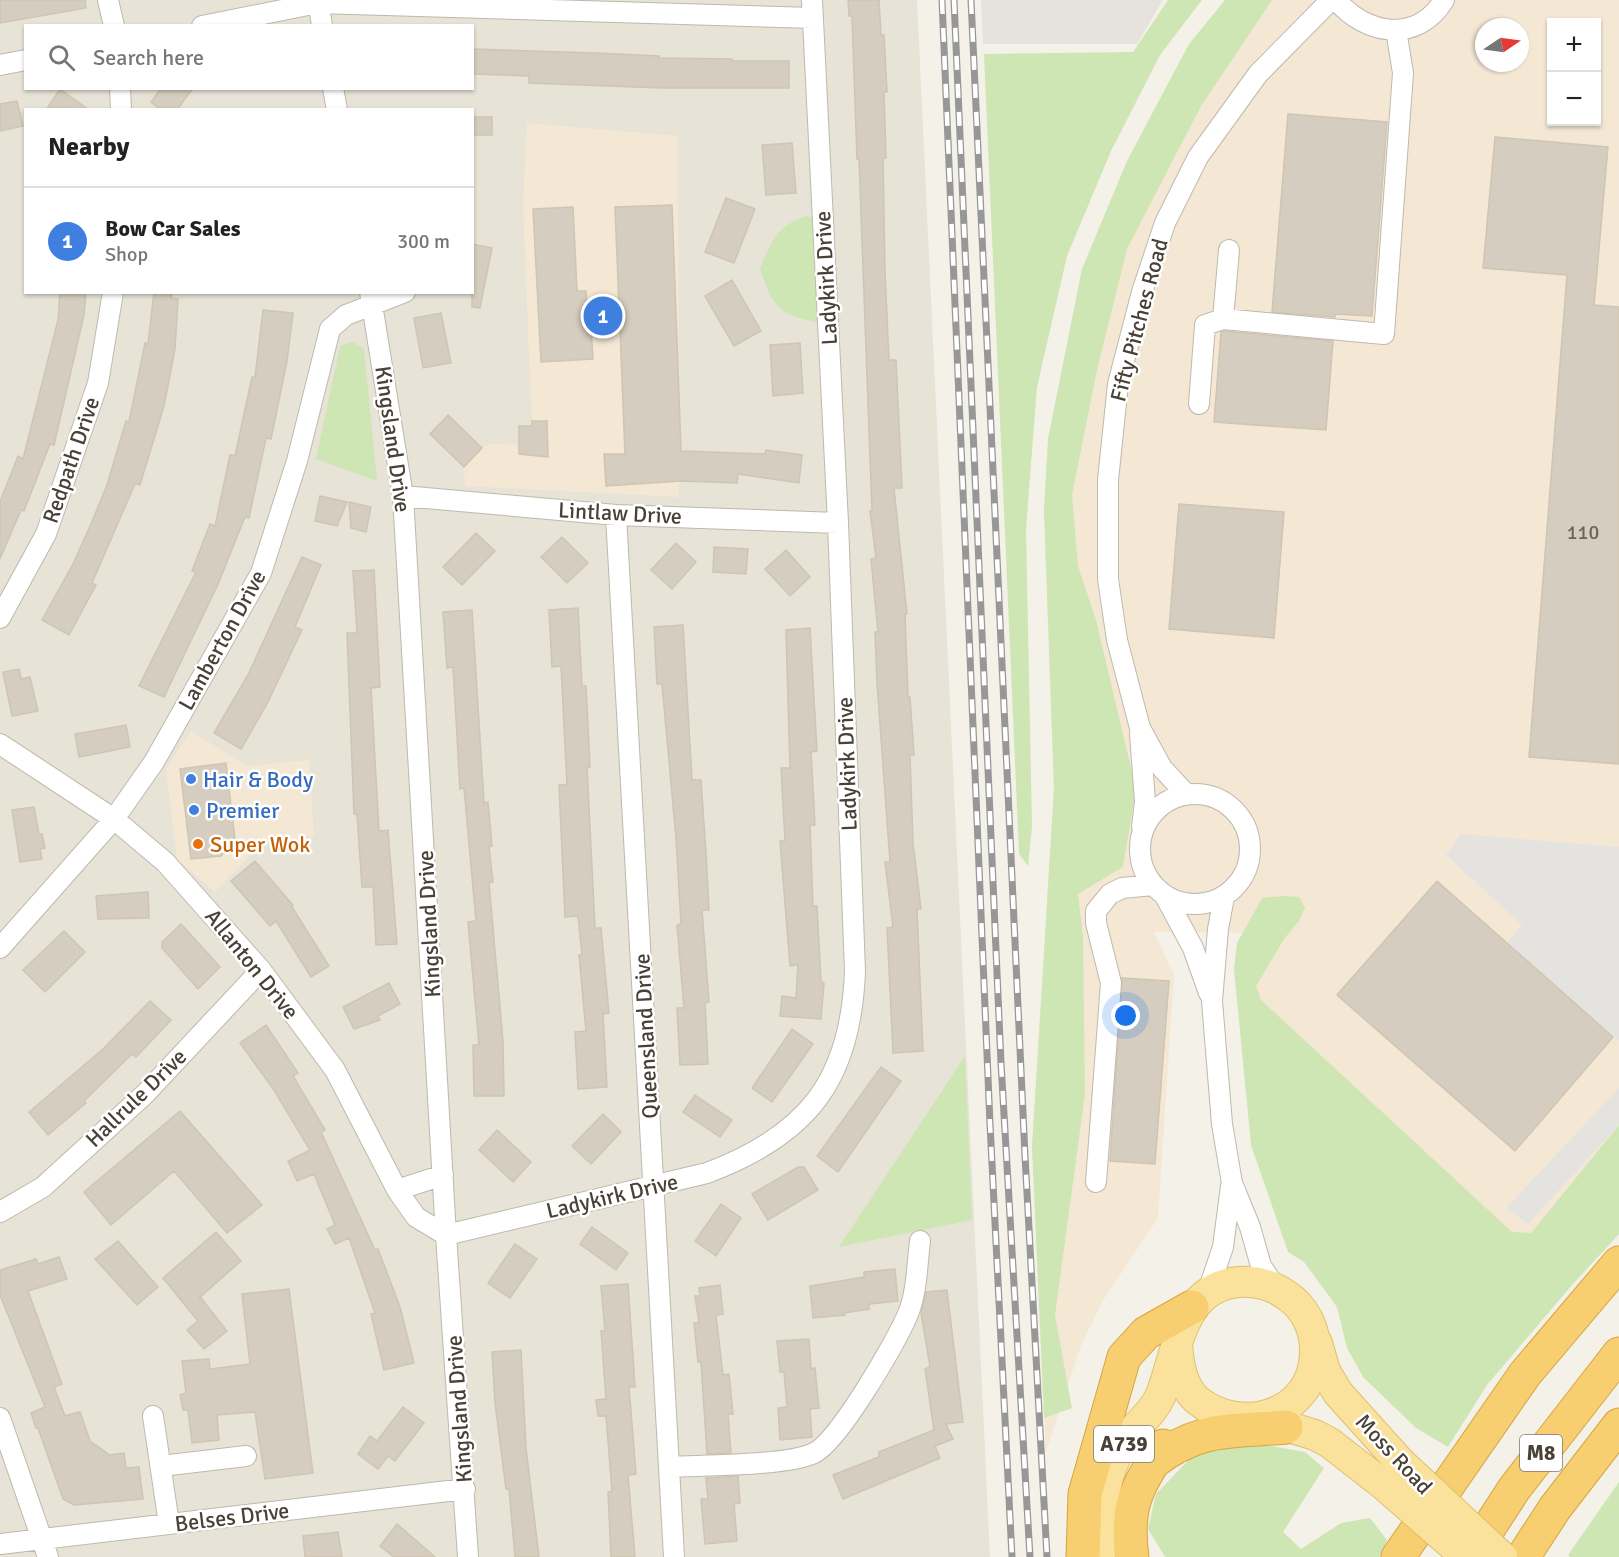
<!DOCTYPE html>
<meta charset="utf-8">
<style>
body{margin:0;font-family:Signika,sans-serif;background:#f6f6f6;color:#222}
.controls{position:absolute;right:18px;top:18px;display:grid;overflow:hidden;border-radius:0px;box-shadow:0 2px 4px #0004}
.controls button{width:54px;height:54px;display:grid;place-items:center;padding:0;border:0;border-bottom:2px solid #e0e0e0;background:#fff;color:#222;font:30px sans-serif}
.compass{position:absolute;left:1475px;top:18px;width:54px;height:54px;border-radius:50%;background:#fff;box-shadow:0 2px 4px #0004;rotate:77deg}
.you{position:absolute;left:1126px;top:1016px;width:21px;height:21px;margin:-15px;border:4px solid #fff;border-radius:50%;background:#1a73e8;box-shadow:0 0 0 9px #1a73e833}
.badge{display:grid;place-items:center;width:39px;height:39px;border-radius:50%;background:#7c3aed;color:#fff;font-size:20px;font-weight:700}
.pin{position:absolute;translate:-50% -50%;border:3px solid #fff;box-shadow:0 2px 6px #0006}
.list{margin:0;padding:0;list-style:none}
h2{display:flex;justify-content:space-between;align-items:center;height:78px;margin:0;padding:0 24px;font-size:26px}
h2 small{font-size:20px;font-weight:400;color:#767676}
.list li{display:grid;grid-template-columns:39px 1fr auto;gap:18px;align-items:center;box-sizing:border-box;height:108px;padding:0 24px;border-top:2px solid #e0e0e0}
.list b{display:block;font-size:22px;white-space:nowrap}
.list p{margin:0;font-size:20px;white-space:nowrap;color:#767676}
.list em{font-size:20px;font-style:normal;color:#767676}
.icon{flex:none;width:33px;height:33px;fill:none;stroke:currentColor;stroke-width:2;stroke-linecap:round;stroke-linejoin:round}
.map{position:relative;flex:none;width:1619px;height:1557px;overflow:hidden}
.search{position:absolute;background:#fff;box-shadow:0 2px 4px #0004;left:24px;top:24px;width:450px;height:66px;display:flex;align-items:center;gap:15px;box-sizing:border-box;padding:0 21px;border-radius:0px;color:#767676;font-size:22px}
.panel{position:absolute;background:#fff;box-shadow:0 2px 4px #0004;left:24px;top:108px;width:450px;height:186px;border-radius:0px}
.map>svg:first-child{display:block}
</style>
<div class="map">
<svg width="1619" height="1557" viewBox="0 0 1619 1557">
<rect width="100%" height="100%" fill="#f4f1e9"/>
<path fill="#e7e3d7" fill-rule="evenodd" d="M0,0h917l73,1557h-990zM26,26h446v62h-446zM26,110h446v182h-446z"/>
<path fill="#f4e8d5" fill-rule="evenodd" d="M1239,0h380v1146l-87,106 -267,-132 -13,-187 -98,-1 20,43 -16,243 -56,84 -22,46 -34,104 -14,-305 22,-358 -10,-278 4,-72 34,-170zM1552,22h44v100h-44zM1484,27h36v36h-36z
M527,123l151,13 1,361 -214,-11 -1,-19 18,-19 8,-4 29,1v-19h13l-9,-221z
M191,731l56,35 62,-6 5,76 -52,7 -47,49 -38,-33 -11,-90z"/>
<path fill="#e6e2dd" d="M981,0h182l-26,44h-154z"/>
<path fill="#cde6b3" d="M1168,0h34l-42,55 -49,96 -44,105 -30,131 -11,142 6,298 -4,39 -9,-12 -35,-800 149,-2z
M1225,0h47l-71,106 -74,143 -30,121 -25,125 6,71 18,54 40,169 -13,78 -45,27 5,43 2,157 -30,221 17,93 -28,10 -12,-271 22,-358 -10,-278 4,-72 34,-170 45,-108 62,-117z
M806,216l7,2 7,105c-42,-9 -46,-14 -60,-54 10,-26 18,-44 46,-53z
M353,342l11,7 13,132 -61,-22 23,-108 2,-6z
M1284,896l15,1 6,11 -6,13 -15,18 -28,47 5,14 251,232 19,1 88,-108v109l-47,51 -85,100 -39,62 -32,-19 -53,-51 -16,-29 -10,-41 -33,-45 -16,-10 -37,-107 -17,-176 3,-26 25,-45z
M965,1056l7,164 -133,27z
M1206,1442l65,4 34,6 19,16 -41,64 18,17 40,-26 29,-5 17,22 -7,17h-215l-17,-28 8,-35z
M1619,1482v75h-49l-2,-2z"/>
<path fill="#e5e3e0" d="M1461,834l158,13v194l-112,-98 15,-18 -76,-70z
M1619,1088v37l-91,99 -22,-16z"/>
<path fill="#d5cdbf" stroke="#cfc5b2" stroke-width="1.5" d="M0,0h85l1,8 -86,15z
M848,0h31l2,35h3l3,57h-3l2,66h-3l2,115 4,87h7l6,128h-8l13,126h-2l3,83h2l4,58h-4l3,88 8,66h-4l6,142 -30,2 -6,-125 6,-1 -8,-65h5l-13,-179 -2,-51h3l-7,-73 5,-1 -6,-47h2l-13,-352h-2l-5,-143h-3z
M472,49l123,4 64,3v2l73,1v2h57v27h-127l-133,-5v-7l-57,-2z
M161,88h32l-16,22h-16l-10,-8z
M60,89l29,21h-43z
M17,101l6,25 -23,5v-27z
M1288,114l99,8 -15,194 -37,-2v3l-63,-5z
M472,117h20v18h-20z
M1495,137l113,10 -14,158 25,2v457l-90,-7 38,-482 -84,-7z
M792,143l4,50 -30,2 -4,-50z
M726,198l29,11 -21,54 -29,-11z
M672,205l9,246 84,3 1,-4 36,5 -3,28 -61,-9 -1,9 -55,-2 -76,5 -2,-32h21l-10,-247z
M573,207l4,84h9l1,19h3l3,49 -52,3 -8,-153z
M472,244l20,4 -12,60 -8,-1z
M732,280l29,51 -27,15 -29,-50z
M60,292h26l-2,23 -30,130 -4,-1 -26,67 -3,-1 -21,49v-57l18,-46 5,3 35,-139z
M154,292h18l-1,6 7,1 -3,50 -11,57 -24,79 -5,-1 -43,99 4,2 -27,50 -27,-15 31,-56 18,-40 16,-39 19,-64 3,1 16,-79 3,1z
M263,310l30,3 -6,48 -16,78 -5,-1 -17,80 -4,-1 -26,65 -55,115 -25,-11 57,-114 -4,-1 18,-47 5,2 15,-71 5,1 17,-79h3z
M441,313l10,50 -28,5 -9,-50z
M1224,331l109,10 -7,89 -112,-8 7,-90z
M800,343l3,50 -30,3 -3,-51z
M448,415l34,33 -18,19 -34,-33z
M532,421h15l1,36 -29,-3v-28h13z
M320,496l27,6 -10,24 -22,-5z
M349,502l22,5 -5,25 -15,-4z
M1179,504l105,8 -10,126 -105,-9z
M476,533l19,18 -33,34 -19,-18z
M562,537l26,26 -21,20 -26,-26z
M676,543l20,19 -24,27 -21,-19z
M714,547l34,2 -2,25 -33,-2z
M786,550l24,27 -20,19 -25,-27z
M302,557l19,8 -26,62 7,3 -34,72 -27,47 -27,-16 34,-58z
M374,570l6,117 -9,1 8,143 9,-1 9,114 -21,1 -3,-58h-11l-5,-73h-3l-7,-181h10l-4,-62z
M578,608l4,78h4l4,81h-3l8,161h6l8,85 -6,1 4,73 -29,2 -3,-57 11,-1 -7,-76h3l-4,-39 -13,1 -6,-132h8l-6,-119 -9,1 -3,-57z
M472,610l12,193 4,-1 4,44 -3,1 4,35 -4,1 14,158 1,55h-30l-1,-51h6l-11,-123 8,-1 -12,-133 -4,1 -7,-122 -6,1 -4,-56z
M683,625l9,155h9l5,73 3,57h-7l7,92 -4,1 3,61 -28,1 -3,-57h7l-7,-83 4,-1 -5,-86 -14,-154h-5l-3,-57z
M810,628l7,123 -6,1 4,73h-5l3,81h4l4,76 3,1 -3,36 -41,-3 2,-20 14,2 2,-33 -8,1 -10,-125h5l-4,-73h9l-4,-138z
M19,669l2,10 9,-2 8,34 -26,5 -9,-44z
M126,725l4,22 -51,10 -4,-23z
M226,763l9,76 -14,17 -30,3 -11,-90z
M34,807l5,27h3l3,14 -5,1 2,10 -22,3 -8,-52z
M255,861l38,44 -1,2 37,59 -18,11 -35,-56 -6,5 -39,-45z
M1437,881l176,156 -98,114 -178,-156z
M148,892l1,26 -51,1 -2,-23z
M181,924l39,43 -22,22 -36,-41v-6z
M64,931l21,21 -40,40 -22,-22z
M1122,978l47,3 -14,183 -45,-3z
M389,983l11,21 -22,12 2,4 -26,9 -11,-22z
M150,1001l21,19 -35,37 -4,-3 -48,47 2,2 -38,32 -19,-23 74,-63z
M266,1025l32,48 -5,3 32,54 -4,2 54,118 3,-1 22,58 14,56 -30,7 -13,-56 4,-1 -26,-75 -14,6 -8,-15 8,-4 -21,-51 -17,7 -9,-20 22,-11 -36,-60 -34,-47z
M792,1029l21,15 -41,58 -20,-14z
M881,1067l20,14 -63,91 -21,-16z
M695,1095l37,25 -12,17 -37,-25z
M180,1111l82,94 -35,28 -53,-62 -63,54 -27,-33z
M603,1114l18,18 -30,32 -19,-18z
M497,1130l34,32 -18,20 -34,-32z
M798,1167h6l14,23 -50,30 -16,-26z
M721,1204l20,14 -25,38 -21,-15z
M592,1227l36,26 -12,17 -36,-26z
M216,1232l25,29 -43,38 3,-1 26,33 -23,18 -17,-19 11,-9 -35,-43z
M118,1241l40,46 -21,18 -42,-46z
M515,1244l22,15 -27,39 -22,-15z
M59,1257l8,22 -39,12 34,93 -8,3 11,29 15,-4 10,29 20,14 14,-2 2,15 13,-1 4,32 -69,6 -11,-6 -25,-71h-2l-5,-15 14,-6 -45,-112v-25l36,-11 2,5z
M895,1269l3,32 -29,3v5l-25,4 1,2 -32,3 -3,-32 54,-9v-5z
M628,1284l7,103h-6l7,87 -8,1 7,82h-24l-3,-65 4,-1 -6,-75h-8l-2,-16 10,-1 -5,-68h4l-4,-45z
M720,1285l3,29 -7,1 7,60 6,-1 4,40h-5l3,39 -24,1 -6,-92h-3l-4,-39h5l-4,-27h5l-1,-8z
M289,1289l24,184 -48,6 -10,-67 -38,3 2,25 -27,3 -4,-33h-5l-3,-15 6,-2 -4,-32 27,-2 1,10 40,-5 -8,-70z
M947,1290l16,132 -17,2 7,15 -18,7 5,12 -97,41 -10,-24 46,-18v-5l55,-22 -9,-61 5,-2 -9,-54 5,-21z
M809,1339l2,30 4,-1 4,40 -9,1 2,28 -32,3 -2,-32 9,-1 -3,-35h-4l-3,-31z
M521,1350l5,98 13,109h-24l-6,-68h-3l-11,-86 -3,-51z
M403,1407l21,16 -29,38 -7,-5 -10,13 -20,-15 12,-18 7,5z
M738,1476l2,27 -6,1 3,37 -32,3 -4,-45h7l-2,-21z
M397,1524l38,33h-41l-14,-11z
M338,1532l4,25h-37l-2,-21z"/>
<g fill="none" stroke-linecap="round" stroke-linejoin="round">
<defs>
<path id="street" d="M108,0l6,26
M318,0l4,26
M1336,0c30,35 81,44 108,0
M202,26l116,-23 495,15
M0,65l26,-5
M120,88l1,22
M333,88l4,22
M370,292l33,204 43,739 22,322
M1223,319l6,-69
M1199,404l6,-79 18,-6 161,15 19,-261 -7,-43
M403,496l213,19 222,8
M616,515l58,1042
M0,618l46,-84 52,-151 15,-91
M1140,734l5,68 -3,25
M0,744l114,75 51,43 96,108 74,100 62,120 19,27 30,18 261,-62c101,-38 144,-93 148,-202l-17,-448 -26,-523
M1140 849a55 55 0 1 1 110 0a55 55 0 1 1-110 0Z
M1186,794l-24,-26 -22,-40 -23,-88 -9,-61v-99l10,-96 24,-92 23,-69 33,-66 60,-83 73,-74
M1165,896l28,52 16,45
M1224,897l-6,32 -6,72 10,123 10,59 18,44 11,39 15,22
M0,948l114,-129 40,-57 107,-189 36,-112 33,-132 16,-14 59,-23
M1096,1182l15,-199 -15,-60v-12l14,-17 12,-6 31,-3
M397,1190l46,-15
M0,1212l43,-25 102,-93 116,-124
M1207,1294l16,-47 8,-61
M153,1416l16,108
M0,1418l48,139
M161,1466l85,-10
M669,1467c34,-2 118,-1 145,-14 25,-12 82,-111 94,-139 9,-22 9,-49 12,-73
M0,1544l465,-55"/>
<path id="primary" d="M1317,1343l8,28 13,22 62,69
M1263,1419l52,16 15,8 55,43
M1100,1557c-1,-38 3,-86 26,-118 11,-15 26,-25 34,-42 18,-43 19,-110 79,-115 17,-1 33,3 47,13 19,12 30,35 29,58 -1,61 -73,84 -118,47 -16,-14 -19,-38 -20,-58"/>
<path id="highway" d="M1152,1463c47,-37 78,-31 134,-36
M1083,1557l2,-63 39,-137 22,-24 46,-26
M1132,1557c-7,-52 5,-69 31,-111
M1398,1557l127,-183 94,-111
M1470,1557l44,-68 105,-135
M1523,1557l32,-49 64,-83"/>
</defs>
<use href="#street" stroke="#bfb9ac" stroke-width="22"/>
<use href="#primary" stroke="#dfc06c" stroke-width="32"/>
<use href="#highway" stroke="#d7a440" stroke-width="35"/>
<use href="#street" stroke="#fff" stroke-width="20"/>
<use href="#primary" stroke="#fae29c" stroke-width="30"/>
<use href="#highway" stroke="#f7cf70" stroke-width="33"/>
<defs>
<path id="rail" d="M942,0l48,1124 22,433
M954,0l47,1063 29,494
M971,0l54,1156 22,401"/>
</defs>
<use href="#rail" stroke="#979797" stroke-width="7"/>
<use href="#rail" stroke="#fff" stroke-width="4.5" stroke-dasharray="14" stroke-linecap="butt"/>
<defs>
<path id="primary-bridge" d="M1400,1462l102,95
M1385,1486l81,71"/>
</defs>
<use href="#primary-bridge" stroke="#dfc06c" stroke-width="32" stroke-linecap="butt"/>
<use href="#primary-bridge" stroke="#fae29c" stroke-width="30"/>
</g>
<g fill="#3f7fe0" stroke="#fff" stroke-width="2">
<circle cx="191" cy="779" r="6"/>
<circle cx="194" cy="810" r="6"/>
</g>
<circle fill="#e8710a" stroke="#fff" stroke-width="2" cx="198" cy="844" r="6"/>
<g text-anchor="middle" dominant-baseline="central" stroke-width="5" stroke-linejoin="round" paint-order="stroke">
<g font-size="20" fill="#6a6459">
<text x="1583" y="532">110</text>
</g>
<g fill="#fff" stroke="#7e7a73" stroke-width="1.5">
<rect x="1094" y="1426" width="60" height="36" rx="4.5"/>
<rect x="1520" y="1435" width="42" height="36" rx="4.5"/>
</g>
<g font-size="21" font-weight="bold" fill="#474137">
<text x="1124" y="1444">A739</text>
<text x="1541" y="1453">M8</text>
</g>
<g font-size="22" fill="#474137" stroke="#fff">
<text transform="translate(826 278) rotate(-93)">Ladykirk Drive</text>
<text transform="translate(1139 320) rotate(-75)">Fifty Pitches Road</text>
<text transform="translate(393 439) rotate(82)">Kingsland Drive</text>
<text transform="translate(71 460) rotate(-71)">Redpath Drive</text>
<text transform="translate(620 513) rotate(3)">Lintlaw Drive</text>
<text transform="translate(222 640) rotate(-61)">Lamberton Drive</text>
<text transform="translate(847 764) rotate(-92)">Ladykirk Drive</text>
<text transform="translate(429 924) rotate(-93)">Kingsland Drive</text>
<text transform="translate(252 964) rotate(51)">Allanton Drive</text>
<text transform="translate(646 1036) rotate(-93)">Queensland Drive</text>
<text transform="translate(136 1098) rotate(-44)">Hallrule Drive</text>
<text transform="translate(612 1196) rotate(-13)">Ladykirk Drive</text>
<text transform="translate(459 1409) rotate(-94)">Kingsland Drive</text>
<text transform="translate(1394 1454) rotate(47)">Moss Road</text>
<text transform="translate(232 1517) rotate(-7)">Belses Drive</text>
</g>
<g font-size="22" fill="#366cbe" stroke="#fff" text-anchor="start">
<text x="203" y="779">Hair &amp; Body</text>
<text x="206" y="810">Premier</text>
</g>
<g font-size="22" fill="#c56008" stroke="#fff" text-anchor="start">
<text x="210" y="844">Super Wok</text>
</g>
</g>
</svg>
<div class="controls">
<button>+</button>
<button>−</button>
</div>
<svg class="compass" viewBox="-18 -18 36 36"><path d="M0-13l5 13h-10z" fill="#e53935"/><path d="M0 13l5-13h-10z" fill="#767676"/></svg>
<div class="you"></div>
<div class="pin badge" style="left:603px;top:316px;background:#3f7fe0">1</div>
<div class="search"><svg class="icon" aria-label="search" viewBox="0 0 24 24"><circle cx="10" cy="10" r="6"/><path d="M15 15l6 6"/></svg>Search here</div>
<section class="panel">
<h2>Nearby<small></small></h2>
<ul class="list">
<li><span class="badge" style="background:#3f7fe0">1</span><div><b>Bow Car Sales</b><p>Shop</p></div><em>300 m</em></li>
</ul>
</section>
</div>
